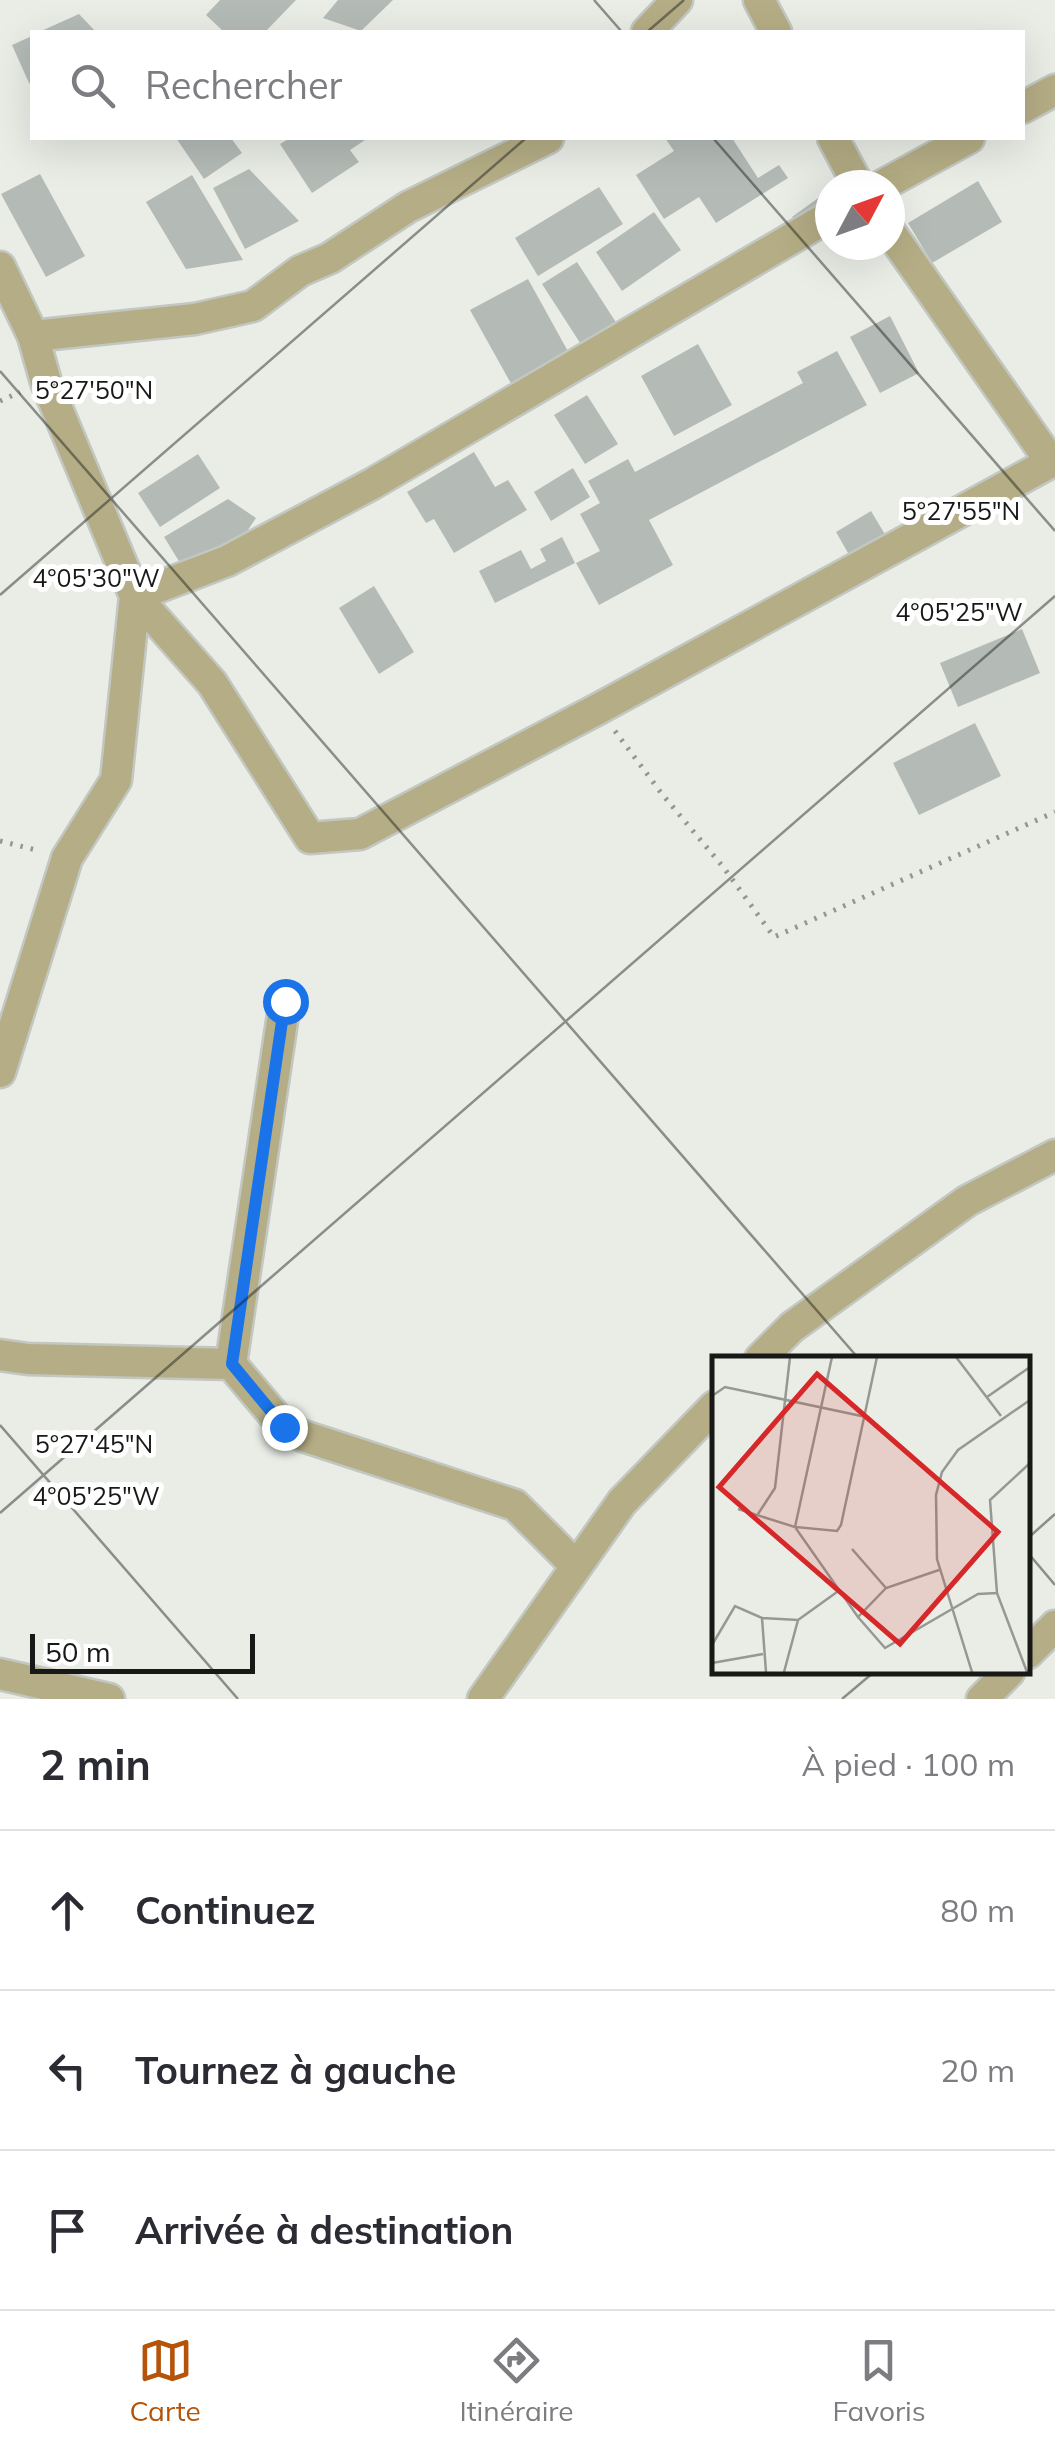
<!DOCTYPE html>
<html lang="fr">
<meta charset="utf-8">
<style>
body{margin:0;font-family:Mulish,sans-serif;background:#f2f2f3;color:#2b2b33}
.compass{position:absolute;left:815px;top:170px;width:90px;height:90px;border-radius:50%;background:#fff;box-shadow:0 10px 40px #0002;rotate:49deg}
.scale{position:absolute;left:30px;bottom:25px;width:225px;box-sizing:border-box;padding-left:10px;border:5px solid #181917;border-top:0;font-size:28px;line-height:35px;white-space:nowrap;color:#181917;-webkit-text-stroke:8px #fff;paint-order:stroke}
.stop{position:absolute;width:30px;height:30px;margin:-22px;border:8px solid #1a73e8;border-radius:50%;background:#fff}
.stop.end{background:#1a73e8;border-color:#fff;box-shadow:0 2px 10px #0008}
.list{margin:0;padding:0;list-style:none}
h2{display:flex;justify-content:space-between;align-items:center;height:130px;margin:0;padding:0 40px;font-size:42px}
h2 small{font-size:32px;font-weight:400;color:#7c7c81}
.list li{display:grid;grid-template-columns:65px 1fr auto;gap:30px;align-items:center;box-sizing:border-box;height:160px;padding:0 40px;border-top:2px solid #e1e1e2}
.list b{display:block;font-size:38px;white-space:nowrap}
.list em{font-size:32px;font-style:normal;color:#7c7c81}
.icon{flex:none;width:55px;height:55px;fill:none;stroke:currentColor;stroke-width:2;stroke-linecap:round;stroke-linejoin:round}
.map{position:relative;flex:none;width:1055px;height:1699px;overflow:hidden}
.search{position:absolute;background:#fff;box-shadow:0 10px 40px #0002;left:30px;right:30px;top:30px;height:110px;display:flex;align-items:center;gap:25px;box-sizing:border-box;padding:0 35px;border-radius:0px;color:#7c7c81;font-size:38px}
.sheet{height:610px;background:#fff}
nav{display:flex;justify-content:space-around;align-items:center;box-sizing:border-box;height:140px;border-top:2px solid #e1e1e2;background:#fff;font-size:28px;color:#7c7c81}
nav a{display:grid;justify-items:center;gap:5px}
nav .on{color:#b45309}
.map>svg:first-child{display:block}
</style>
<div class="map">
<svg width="1055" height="1699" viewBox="0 0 1055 1699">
<rect width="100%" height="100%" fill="#e9ede6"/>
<path fill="#b4bbb7" d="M220,0h76l-31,32h-41l-18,-17z
M338,0h55l-32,31 -38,-13z
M79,14l17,18h-57z
M32,36v49l-3,-2 -17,-38z
M176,138h55l11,15 -38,26z
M290,138h78l-18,12 9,12 -47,31 -32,-49z
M665,138h67l26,40 21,-13 9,13 -72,45 -17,-26 -35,22 -28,-44 38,-24z
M249,169l50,52 -54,28 -32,-61z
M40,174l45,82 -39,21 -45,-83z
M192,175l51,85 -57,9 -40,-67z
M978,181l24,41 -70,41 -24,-40z
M599,187l24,37 -85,52 -23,-38z
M821,196l9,12 -27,23 -11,-14z
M654,212l27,38 -59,41 -26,-39z
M577,262l42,65 -35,22 -42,-65z
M528,279l42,76 -57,32 -43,-77z
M890,316l29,57 -39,20 -30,-56z
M698,344l34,61 -58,31 -33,-60z
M837,351l30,54 -218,115 24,45 -74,40 -23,-42 24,-12 -20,-37 20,-11 -12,-22 40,-22 7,13 168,-89 -6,-11z
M587,395l31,49 -33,20 -31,-49z
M474,452l21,35 13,-7 19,30 -73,43 -20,-34 -8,4 -19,-31z
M198,454l22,34 -60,39 -22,-34z
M573,468l17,29 -39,24 -17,-29z
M228,499l28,19 -12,18 -59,35 -21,-34z
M871,511l21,35 -36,21 -20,-35z
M562,537l13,26 -80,40 -16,-32 42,-21 10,19 15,-8 -6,-12z
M374,586l40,66 -35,22 -40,-66z
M1022,629l18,44 -82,34 -18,-44z
M975,723l26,53 -82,39 -26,-52z"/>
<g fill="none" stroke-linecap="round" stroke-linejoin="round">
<defs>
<path id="minor" d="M759,0l17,32
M647,32l30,-32
M1022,108l33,-18
M833,138l25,47
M883,185l86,-47
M830,216l-458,268 -145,77 -92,35 77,87 98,155 50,-4 238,-125 457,-249
M890,232l161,230
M0,267l33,69 13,46 89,214 -19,184 -49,78 -67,214
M33,336l162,-17 58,-13 47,-35 30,-13 78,-51 140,-69
M0,1355l28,4 203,5 53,63 19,9 212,69 61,61
M760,1359l32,-32 175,-126 88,-46
M231,1364l54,-363
M1028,1653l27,-27
M0,1674l109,25
M483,1699l139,-197 93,-96
M982,1699l27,-27"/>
</defs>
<use href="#minor" stroke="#c3c7c1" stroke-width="35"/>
<path stroke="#939691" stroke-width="5" stroke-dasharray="2.5 8" stroke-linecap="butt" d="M0,401l20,-9
M615,731l47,63 62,74 50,69 281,-125
M0,841l40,10"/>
<use href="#minor" stroke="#b4ad85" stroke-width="30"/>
</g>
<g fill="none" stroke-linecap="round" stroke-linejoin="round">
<path stroke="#1a73e8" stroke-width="12" d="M284,1427l-52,-63 53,-363"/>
</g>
<path fill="none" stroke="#181917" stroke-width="2.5" stroke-opacity="0.45" d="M594,0l28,32M647,32l37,-32M713,138l342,393M0,371l859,988M0,595l526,-457M0,1425l238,274M0,1513l1055,-917M1028,1538l27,-24M1028,1553l27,32M842,1699l32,-27"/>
<g transform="translate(712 1356)">
<rect width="318" height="318" fill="#e9ede6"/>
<path fill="none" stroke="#959893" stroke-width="2.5" d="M120,1l-37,170 42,4 4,-6 36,-168M244,1l45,59M0,40l13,-9 141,30M275,41l43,-30M26,153l57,18 63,90 28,-29 53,-18M46,158l17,-26 15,-131M140,193l34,39M285,237l-7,-93 40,-37M146,261l27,31 93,-54 19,-1 30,79M50,262l4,54M0,289l23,-39 27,12 36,2 39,-28M0,307l51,-9M72,316l14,-52M260,316l-35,-113 -1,-64 6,-23 16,-22 72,-50"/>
<path fill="#d62828" fill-opacity="0.15" stroke="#d62828" stroke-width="5" d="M105,18l181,158 -98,112 -181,-157z"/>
<rect width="318" height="318" fill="none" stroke="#181917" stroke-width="5"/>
</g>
<g font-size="25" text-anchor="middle" fill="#181917" stroke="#fff" stroke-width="10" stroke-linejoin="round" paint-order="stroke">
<text x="94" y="399">5°27'50"N</text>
<text x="961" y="520">5°27'55"N</text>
<text x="96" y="587">4°05'30"W</text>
<text x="959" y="621">4°05'25"W</text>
<text x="94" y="1453">5°27'45"N</text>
<text x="96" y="1505">4°05'25"W</text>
</g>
</svg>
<svg class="compass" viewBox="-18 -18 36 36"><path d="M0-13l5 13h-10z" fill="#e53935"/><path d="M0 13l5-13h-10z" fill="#7c7c81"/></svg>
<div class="scale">50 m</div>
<div class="stop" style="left:285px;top:1001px"></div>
<div class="stop end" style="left:284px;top:1427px"></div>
<div class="search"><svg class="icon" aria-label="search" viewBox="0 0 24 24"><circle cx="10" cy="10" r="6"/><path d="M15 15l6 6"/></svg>Rechercher</div>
</div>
<section class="sheet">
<h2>2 min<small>À pied · 100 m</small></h2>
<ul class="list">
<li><svg class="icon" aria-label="ahead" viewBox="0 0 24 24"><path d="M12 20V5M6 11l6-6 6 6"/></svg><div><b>Continuez</b></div><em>80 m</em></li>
<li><svg class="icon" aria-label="left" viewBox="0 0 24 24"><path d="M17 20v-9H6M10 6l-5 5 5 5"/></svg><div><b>Tournez à gauche</b></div><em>20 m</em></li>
<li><svg class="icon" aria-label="arrive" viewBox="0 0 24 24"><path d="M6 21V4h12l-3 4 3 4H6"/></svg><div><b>Arrivée à destination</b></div></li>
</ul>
</section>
<nav>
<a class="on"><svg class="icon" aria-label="map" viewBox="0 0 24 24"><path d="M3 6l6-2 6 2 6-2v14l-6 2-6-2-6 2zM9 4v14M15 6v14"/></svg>Carte</a>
<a><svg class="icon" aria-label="directions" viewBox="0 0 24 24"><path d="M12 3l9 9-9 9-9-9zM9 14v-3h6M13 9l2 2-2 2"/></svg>Itinéraire</a>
<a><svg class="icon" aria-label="saved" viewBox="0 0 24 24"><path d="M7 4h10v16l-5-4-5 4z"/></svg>Favoris</a>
</nav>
